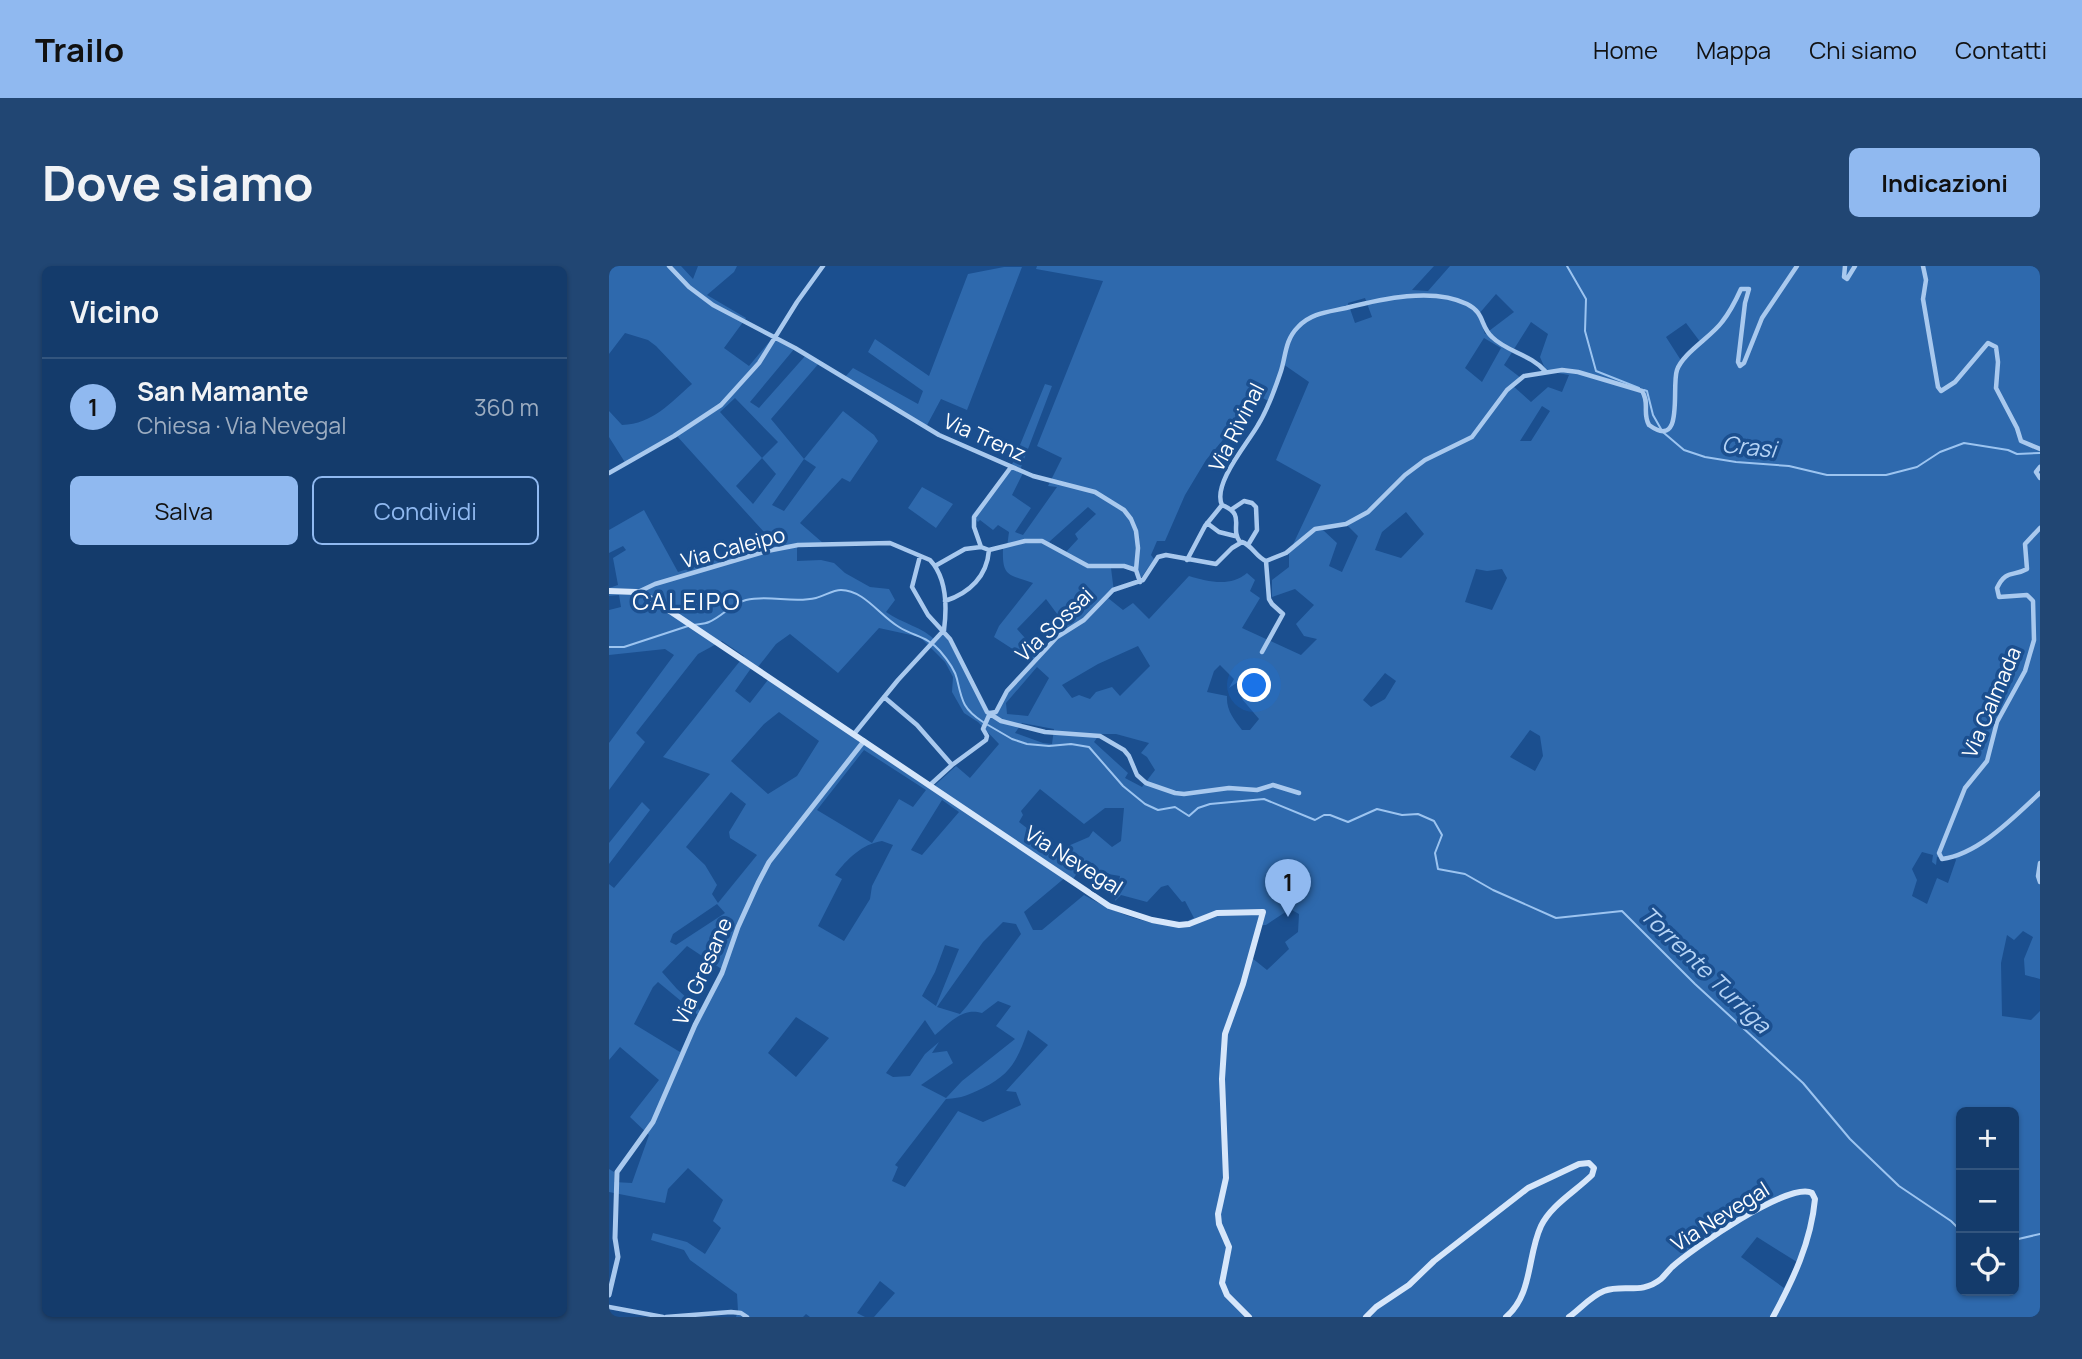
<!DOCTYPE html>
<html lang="it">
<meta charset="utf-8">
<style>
body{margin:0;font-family:Manrope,sans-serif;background:#214673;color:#f1f3f6}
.controls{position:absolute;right:21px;bottom:21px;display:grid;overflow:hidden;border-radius:10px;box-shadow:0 2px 5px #0004}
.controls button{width:63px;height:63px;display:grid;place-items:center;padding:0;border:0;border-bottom:2px solid #33557e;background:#143b6b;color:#f1f3f6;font:35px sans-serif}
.you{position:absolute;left:646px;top:420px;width:24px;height:24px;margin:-18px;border:5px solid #fff;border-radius:50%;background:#1a73e8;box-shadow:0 0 0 10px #1a73e833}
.badge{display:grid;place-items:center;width:46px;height:46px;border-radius:50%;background:#90b9f0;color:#111;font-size:23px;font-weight:700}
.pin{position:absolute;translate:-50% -58px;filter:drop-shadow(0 2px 4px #0008)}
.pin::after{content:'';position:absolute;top:37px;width:24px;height:21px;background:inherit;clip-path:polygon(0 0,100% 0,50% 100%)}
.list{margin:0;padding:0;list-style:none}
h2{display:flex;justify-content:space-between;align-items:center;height:91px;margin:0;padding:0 28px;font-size:30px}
h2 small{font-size:23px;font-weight:400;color:#9dadc1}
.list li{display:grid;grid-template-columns:46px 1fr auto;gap:21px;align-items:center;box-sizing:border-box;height:98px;padding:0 28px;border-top:2px solid #33557e}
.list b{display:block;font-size:26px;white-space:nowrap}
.list p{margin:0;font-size:23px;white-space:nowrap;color:#9dadc1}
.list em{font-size:23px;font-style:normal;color:#9dadc1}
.actions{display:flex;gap:14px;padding:21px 28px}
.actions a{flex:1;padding:16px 0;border:2px solid #90b9f0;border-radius:10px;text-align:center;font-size:24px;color:#90b9f0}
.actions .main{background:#90b9f0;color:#111}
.icon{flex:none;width:38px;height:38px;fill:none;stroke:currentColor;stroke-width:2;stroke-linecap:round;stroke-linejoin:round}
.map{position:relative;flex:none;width:1431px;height:1051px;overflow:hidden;border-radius:10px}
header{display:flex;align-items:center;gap:42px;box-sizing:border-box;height:98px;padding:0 35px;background:#90b9f0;color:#111}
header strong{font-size:33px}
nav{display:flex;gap:38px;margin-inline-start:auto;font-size:24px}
.intro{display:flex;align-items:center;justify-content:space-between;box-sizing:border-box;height:168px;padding:0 42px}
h1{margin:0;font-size:49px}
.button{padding:18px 32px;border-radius:10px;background:#90b9f0;color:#111;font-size:24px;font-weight:700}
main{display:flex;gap:42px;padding:0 42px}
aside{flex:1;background:#143b6b;border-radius:10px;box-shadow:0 2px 5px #0004}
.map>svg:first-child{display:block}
</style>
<header>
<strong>Trailo</strong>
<nav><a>Home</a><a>Mappa</a><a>Chi siamo</a><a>Contatti</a></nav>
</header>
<div class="intro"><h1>Dove siamo</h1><a class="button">Indicazioni</a></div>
<main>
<aside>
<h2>Vicino<small></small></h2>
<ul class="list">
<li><span class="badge">1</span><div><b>San Mamante</b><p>Chiesa · Via Nevegal</p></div><em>360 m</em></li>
</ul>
<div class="actions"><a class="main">Salva</a><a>Condividi</a></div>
</aside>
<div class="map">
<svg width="1431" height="1051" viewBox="0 0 1431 1051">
<rect width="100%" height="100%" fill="#1b4f8f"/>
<path fill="#2e69ad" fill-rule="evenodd" d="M0,0h72l12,13 5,-13h39l-3,6 -27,23 39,23 -22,30 25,18 25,-30 21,12 -45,54 9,6 47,-53 14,7 -49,57 33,40 39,-48 31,24 4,6 -28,41 -8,-4 -42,45 23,20 -26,2v16l24,-1 13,3 11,10 25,14 19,2 6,11 -9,12c15,11 37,15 50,29l8,-8 42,76 11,4 10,-20 27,-30 -40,-26 5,-11 34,-43c-25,-9 -31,-6 -30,-35l4,-1 2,-15 -11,-7 -5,5 -13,-10 -2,2 -6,-7 39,-48 34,-83 7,2 -32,84 3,3 -11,22 19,13 -16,24 8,3 34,-48 -9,-1 14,-28 -25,-12 66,-165 -67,-12 1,-3h397l-22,24 16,1 22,-25h590v713l-15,-4 -1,-16 9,-22 -10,-6 -9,9 -7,-5 -6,28 1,53 29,4 9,-9v306h-1166l21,-24 -15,-12 -23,32 8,4h-55l-4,-3 -3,3h-67l2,-6 -1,-17 -47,-34 -6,-10 -33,-10 2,-7 34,9 18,12 16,-26 -8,-7 10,-21 -35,-32 -20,21 -3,14 -56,-11v-23l5,3v10l18,1 17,-48 -19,-18 29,-37 -39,-33 -11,13v-176l5,4 96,-114 -47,-17 81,-101 -22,-15 -24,13 -62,79 9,9 -36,48v-47l65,-88 -9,-6 -56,6v-45l12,-3 -2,-12 -10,1v-8l9,-3 -5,-27 13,-8 -3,-4 -14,7v-23l35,-20 34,62 95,-30 -97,-107 -50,29 -17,-27v-26l13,14c31,-1 48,-22 70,-41l-36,-38 -8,-6 -23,-7 -16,21zM887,28l18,18 -29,22 -7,-19zM756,32l7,19 -17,6 -7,-20zM922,56l17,12 -8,23 6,14 23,4 -7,17 -14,-5 -17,15 -19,-17 9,-7 -17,-13zM1077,57l15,20 -19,19 -16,-25zM875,72l17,10 -19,34 -17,-14zM674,98l26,18 -33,78 45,25 -32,68v14l-17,13v17l23,-8 19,16 -18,19 8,12 13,3 -16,16 -59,-27 18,-30 -10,-7 5,-11 -8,-7c-16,14 -38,9 -58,3l-40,43 -16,-16 -10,7 -15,-12 6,-6 -3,-24h15l12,4 1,9 15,-22 -3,-4 6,-14h8l20,-46 21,-35 16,-19 27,-49 20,9zM126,132l43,44 -16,16 -42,-46zM933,140l8,5 -19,30h-11zM153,192l14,16 -23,30 -17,-18zM195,193l12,8 -32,44 -12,-6zM479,241l8,7 -21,20 3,5 -12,13 -17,-10zM797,246l18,22 -23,24 -26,-8 7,-18zM737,258l12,12 -16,36 -13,-6 8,-23 -14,-13zM867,303l11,2 15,-2 5,9 -15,32 -27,-8zM437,333l23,31 -29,25 -23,-26zM270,362l41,9 25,25 8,15 -1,15 12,21 14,9 21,22 -29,34 -14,-12 -22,20 -163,-110 -21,27 -15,-12 19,-27 4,3 18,-23 14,-10 48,39zM529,380l12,20 -30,30 -8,-9 -16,5 -6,7 -11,-4 -7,3 -10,-13 36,-21zM611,399l14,14 -5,9 21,-14h8l-16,25 17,20 -9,11h-8c-8,-10 -16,-20 -15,-34l-20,-4 7,-21zM428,401l12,11 -21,38 -21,-2 -1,-11zM776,407l11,8 -11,18 -14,8 -8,-7zM170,446l40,29 -22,35 -29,18 -37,-33 33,-37zM413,457l32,6 -2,15 -9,-1 -28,-10zM921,464l10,6 3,20 -8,15 -25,-14zM491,468h16l33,9 -8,10 6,4 8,13 -13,17 -17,-9 3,-5 -34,-31zM255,484l62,40 -13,17 -14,-8 -27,44 -55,-33zM431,523l44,35 21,-16h19l-3,33 -9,6 -19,-16 -4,6 -28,12 -12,-4 -30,-23 4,-7 -2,-4zM122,526l15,12 -17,28 1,6 27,17 -39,48 -6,-9 5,-9 -12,-20 -19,-18zM333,534l17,12 -37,43 -11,-5zM273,575l11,4 -21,41 -2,13 -26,42 -26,-15 24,-47 -7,-4c12,-16 27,-31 47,-34zM1313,586l11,3 -1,7 4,3 1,-8 16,-2 3,5 -8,23 -11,-5 -10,26 -15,-8 5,-16 -5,-11zM476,596l8,1 9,10 18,3 -5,25 6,-6 26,7 14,-15 7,-2 14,17 3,-1 9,17c-7,3 -14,7 -21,7 -32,-1 -63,-15 -89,-30l-42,35h-9l-9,-18 43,-36 6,3zM108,638l8,9 -49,32 -6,-3 3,-8zM681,643l9,5 -1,18 -13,10 4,7 -22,21 -15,-12 9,-33h5zM394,656l13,2 5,10 -54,72 -7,8 -23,-7 46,-65zM336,679l14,4 -23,57 -14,-10 13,-24zM78,680l36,24 -22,41 -24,-22 -15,-17zM49,716l40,33 -18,37 -46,-28 19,-37zM389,735l13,5 -15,20 19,13 -53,42 -16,17 -25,-13 32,-22 -6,-12 -15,2 7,-11 -14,12 -15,22 -17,1 -7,-4 39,-53 10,15c15,-12 27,-28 47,-22zM187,751l33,21 -33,39 -28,-24zM419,764l20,15 -42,46 10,1 5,13 -38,17 -25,-11 -53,76 -13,-6 6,-14 -3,-2 51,-66c17,-1 22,-4 37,-11 29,-14 35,-30 45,-58zM1352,846h53v179h-53zM1148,971l40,25 -13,26 -43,-31z
M395,1h18l-55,143 -26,-11 -15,28 -81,-50 8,-9 65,36 5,-13 -55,-39 7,-13 54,37 39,-102z
M313,221l31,17 -17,24 -28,-20z
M33,536l8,8 -41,54v-21z"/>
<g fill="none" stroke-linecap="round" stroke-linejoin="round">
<path stroke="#9cc4f0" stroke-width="2" d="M958,0l19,33 -1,32 11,40 43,17
M1035,124l3,1 6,24 8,14
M1055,167l20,17 21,7 31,5 53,4 38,9h59l31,-8 23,-15 24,-9 44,7 9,4 23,-1
M84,359c5,-1 12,-1 16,-3 14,-6 22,-18 37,-22 23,-6 46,4 70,-2 8,-2 17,-8 25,-8 23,0 39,26 58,37 16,10 28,9 41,24 6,7 15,19 17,28 5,22 6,30 26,43
M0,381h15l64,-21
M379,459l24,14 15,5 22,2 22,-2 18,3 34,39 22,18 13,6 17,-3 14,9 9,-8 12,-4 54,-5 51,21 9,-5h6l18,7 29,-13 25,6 16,-1 16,7 8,14 -7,18 3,16 27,5 28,16 63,28 66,-7 73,73 108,99 47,56 49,47 52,35 10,10
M1405,974l26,-6"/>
<path stroke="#a9c9ee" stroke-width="4.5" d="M60,0l20,21 24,18 82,43 144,87 94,41 62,16 29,18 7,9 5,12 2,17 -2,22 4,12
M1236,0l-1,11 3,2 8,-13
M1314,0l3,14 -3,19 15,88 3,4 14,-9 33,-39 8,4 2,15 -2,26 21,40 4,13 19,8
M1431,201l-4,5 4,6
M0,207l65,-37 47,-31 38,-42 38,-61 26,-36
M623,243l12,-8 8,2 4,4 1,23 -9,15
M598,257l12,9 16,4
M1431,262l-15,16 2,25c-14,8 -21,0 -30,19l2,9 28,-2 6,6 1,39 -9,31 -28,51 -10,39 -22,27 -26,65 3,6c37,-5 72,-42 98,-66
M631,276c-11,-15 7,-27 -18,-37 -10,-21 26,-62 36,-80 10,-16 17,-36 23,-54 5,-16 4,-31 17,-44 13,-14 30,-15 48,-19 35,-9 87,-21 121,-4 18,9 13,22 25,33 15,15 38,17 53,34
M380,284l36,-9h17l46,25h36l12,4
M311,290l-8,31 16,28 22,24 37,73 14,9 44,11 55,4 24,14 5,6 8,19 9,8 29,10 9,1 45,-6 28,2 16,-5 26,8
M578,294l18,-34 17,-21
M326,300l30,-17 16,-2
M29,326l17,-8 112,-33 31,-6 92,-2 40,17c17,18 17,47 14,70
M336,335c25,-8 42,-25 44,-51l-8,-3 -7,-20v-10l37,-50
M653,386l21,-38 -11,-10 -3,-5 -3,-38
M275,431l33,28 35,40
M245,468l44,-54 46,-50
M321,519l22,-20 34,-25 1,-4 -4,-7 7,-16 6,-1 11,-21 50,-54 27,-17 29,-30 30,-10 15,-23 8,-2 50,9 16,-16 10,-6c10,3 14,15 24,19l20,-8 29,-24 31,-5 22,-12 37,-37 20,-15 47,-23 35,-47 17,-14 38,-6 16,2 64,19c8,12 0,22 7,34 36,26 22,-38 28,-55 6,-17 34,-33 45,-48 8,-10 14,-22 19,-33h8l-4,14 -7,59 2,4 4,-3 18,-45 35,-52
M1431,597l-2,13 2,6
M0,1041l54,10
M57,1051l65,-5 10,1 6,4"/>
<path stroke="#a9c9ee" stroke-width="5" d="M0,1029l9,-38 -3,-19 2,-66 36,-50 42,-97 27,-52 16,-46 20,-44 11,-21 95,-121"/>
<path stroke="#d6e6fa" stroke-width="6" d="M0,325l27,1 16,7 457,307 43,14 27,5 10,-1 28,-11 46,-1 -20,72 -18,50 -3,45 4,99 -8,36 1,10 10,23 -7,36 5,12 22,22
M757,1051l10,-10 33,-22 25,-24 94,-73 51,-24 10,-1 5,5 -2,7c-16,16 -41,30 -51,51 -14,30 -8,68 -35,91
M960,1051c11,-8 22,-21 35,-26 20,-7 37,4 57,-12 4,-4 7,-8 11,-12 20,-18 117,-86 140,-74l3,6c-4,43 -22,81 -42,118"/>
</g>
<g text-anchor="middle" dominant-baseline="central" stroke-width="7" stroke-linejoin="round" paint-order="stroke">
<g font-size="21" fill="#fff" stroke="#1b4f8f">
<text transform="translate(627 161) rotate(-63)">Via Rivinal</text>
<text transform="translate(376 171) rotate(24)">Via Trenz</text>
<text transform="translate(124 281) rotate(-15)">Via Caleipo</text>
<text transform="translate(445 358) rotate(-43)">Via Sossai</text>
<text transform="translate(1382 436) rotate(-67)">Via Calmada</text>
<text transform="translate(465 594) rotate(32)">Via Nevegal</text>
<text transform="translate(93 705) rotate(-66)">Via Gresane</text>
<text transform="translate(1111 950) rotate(-32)">Via Nevegal</text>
</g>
<g font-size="23" font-style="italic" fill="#b5d3f5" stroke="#1b4f8f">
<text transform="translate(1140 180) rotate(6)">Crasi</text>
<text transform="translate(1097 703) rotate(44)">Torrente Turriga</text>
</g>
<g font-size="24" letter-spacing="2" fill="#fff" stroke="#1b4f8f">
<text x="78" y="334">CALEIPO</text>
</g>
</g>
</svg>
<div class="controls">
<button>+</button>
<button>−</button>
<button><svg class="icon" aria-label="locate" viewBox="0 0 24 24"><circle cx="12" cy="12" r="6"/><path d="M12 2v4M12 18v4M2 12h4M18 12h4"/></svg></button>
</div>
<div class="you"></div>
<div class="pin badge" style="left:679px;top:651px">1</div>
</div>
</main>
